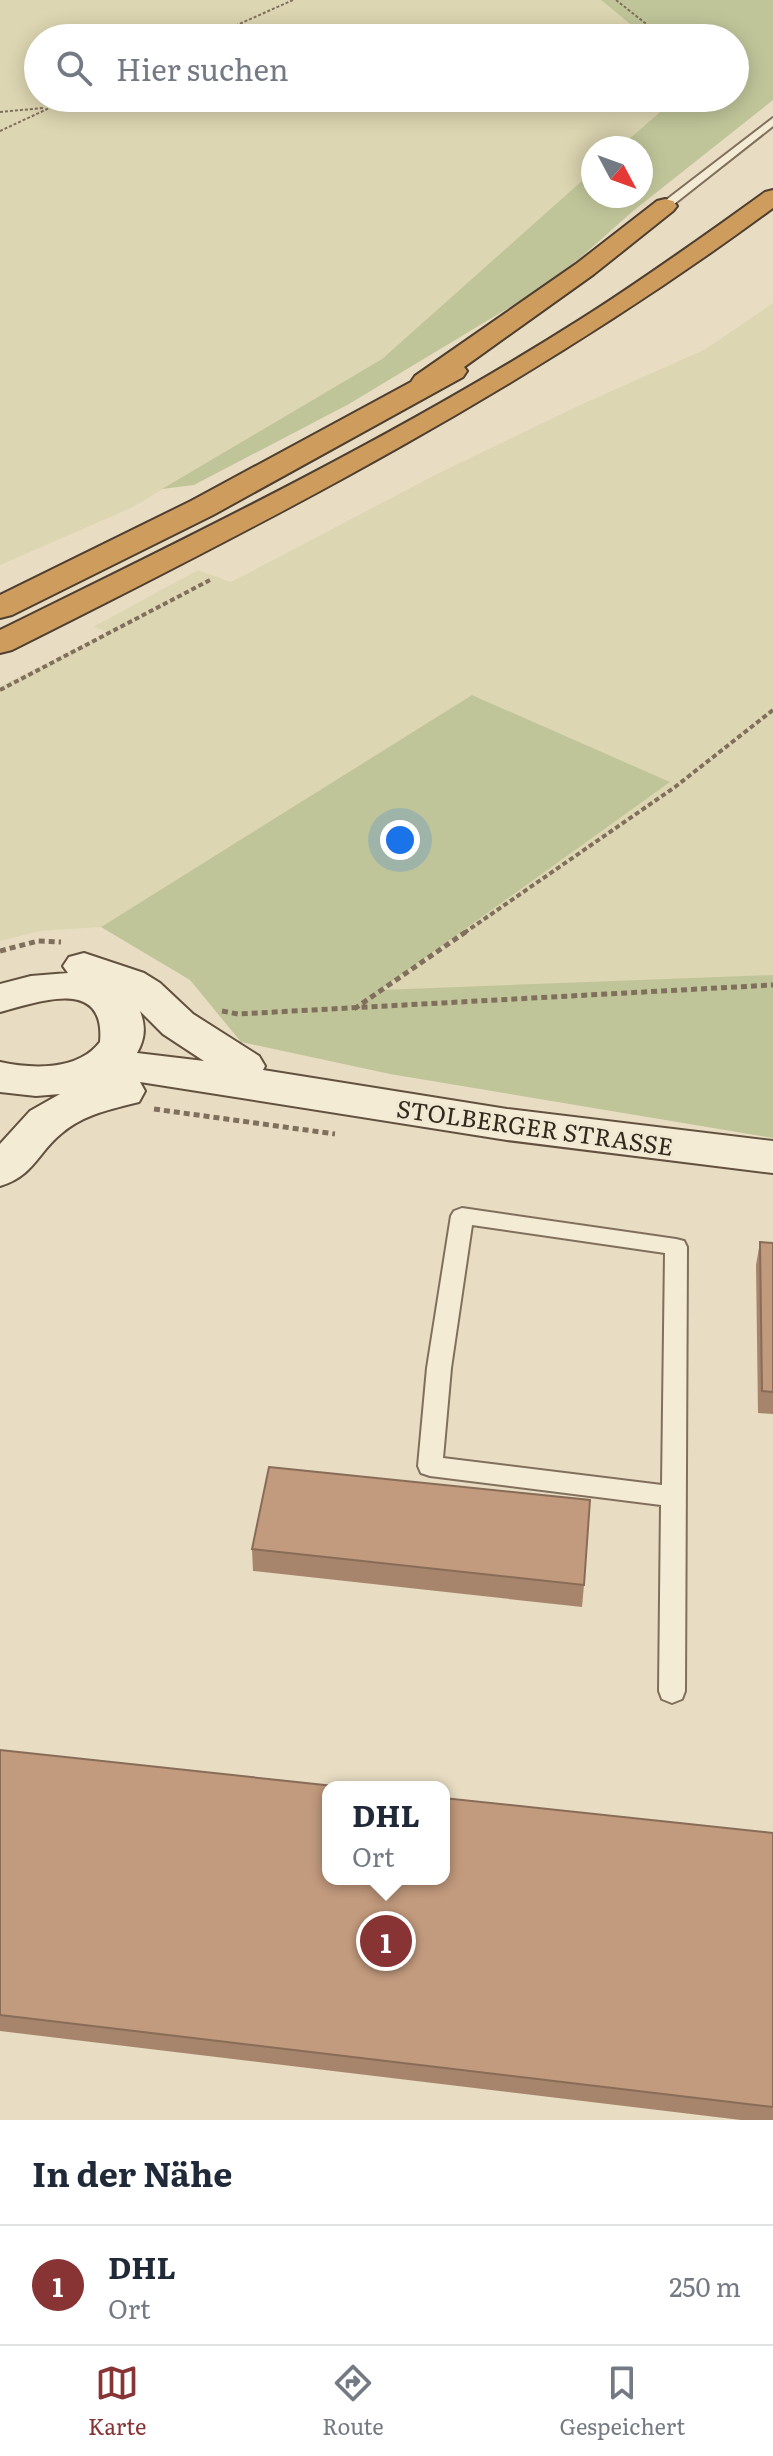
<!DOCTYPE html>
<html lang="de">
<meta charset="utf-8">
<style>
body{margin:0;font-family:Literata,serif;background:#f6f6f7;color:#1f2937}
.compass{position:absolute;left:581px;top:136px;width:72px;height:72px;border-radius:50%;background:#fff;box-shadow:0 4px 20px #0003;rotate:131deg}
.you{position:absolute;left:400px;top:840px;width:28px;height:28px;margin:-20px;border:6px solid #fff;border-radius:50%;background:#1a73e8;box-shadow:0 0 0 12px #1a73e833}
.badge{display:grid;place-items:center;width:52px;height:52px;border-radius:50%;background:#883334;color:#fff;font-size:26px;font-weight:700}
.pin{position:absolute;translate:-50% -50%;border:4px solid #fff;box-shadow:0 2px 8px #0006}
.popup{position:absolute;left:322px;top:1781px;width:128px;height:104px;box-sizing:border-box;display:grid;place-content:center;border-radius:16px;background:#fff;filter:drop-shadow(0 2px 6px #0005);font-size:26px;white-space:nowrap;color:#747a83}
.popup b{font-size:30px;color:#1f2937}
.popup::after{content:'';position:absolute;left:50%;top:100%;margin-left:-16px;border:16px solid transparent;border-top-color:#fff}
.list{margin:0;padding:0;list-style:none}
h2{display:flex;justify-content:space-between;align-items:center;height:104px;margin:0;padding:0 32px;font-size:34px}
h2 small{font-size:26px;font-weight:400;color:#747a83}
.list li{display:grid;grid-template-columns:52px 1fr auto;gap:24px;align-items:center;box-sizing:border-box;height:120px;padding:0 32px;border-top:2px solid #e0e1e3}
.list b{display:block;font-size:30px;white-space:nowrap}
.list p{margin:0;font-size:26px;white-space:nowrap;color:#747a83}
.list em{font-size:26px;font-style:normal;color:#747a83}
.icon{flex:none;width:44px;height:44px;fill:none;stroke:currentColor;stroke-width:2;stroke-linecap:round;stroke-linejoin:round}
.map{position:relative;flex:none;width:773px;height:2120px;overflow:hidden}
.search{position:absolute;background:#fff;box-shadow:0 4px 20px #0003;left:24px;right:24px;top:24px;height:88px;display:flex;align-items:center;gap:20px;box-sizing:border-box;padding:0 28px;border-radius:44px;color:#747a83;font-size:30px}
.sheet{height:224px;background:#fff}
nav{display:flex;justify-content:space-around;align-items:center;box-sizing:border-box;height:112px;border-top:2px solid #e0e1e3;background:#fff;font-size:22px;color:#747a83}
nav a{display:grid;justify-items:center;gap:4px}
nav .on{color:#883334}
.map>svg:first-child{display:block}
</style>
<div class="map">
<svg width="773" height="2120" viewBox="0 0 773 2120">
<rect width="100%" height="100%" fill="#e8ddc3"/>
<path fill="#ddd6b2" d="M0,0h601l46,38h-609v60h638l-57,50h-26v23l-211,188 -251,149 -131,57z
M773,303v674l-394,14 290,-209 -197,-87 -371,232 -61,4 -40,10v-255l109,-54 -16,-5 105,-57 33,12 204,-107 145,-70 126,-56z"/>
<path fill="#c0c599" d="M601,0h172v100l-140,111 -54,48 -46,34 -184,111 -155,81 -32,4 220,-130 211,-188v25h48v-48h-22l57,-50h59v-60h-88z
M472,695l198,87 -290,208 393,-15v163l-383,-64 -149,-32 -51,-62 -89,-53z"/>
<g fill="none" stroke-linecap="round" stroke-linejoin="round">
<defs>
<path id="lane" d="M773,118v8l-104,82h-8v-4z
M462,1208l214,31 8,2 3,6 -2,444 -3,8 -10,4 -10,-4 -3,-8 2,-186 -231,-29 -9,-3 -3,-7 9,-98 24,-152 3,-5zM472,1225l193,28 -3,232 -219,-27 8,-90z"/>
<path id="secondary" d="M84,953l60,20 16,10 33,31 66,42 6,10 -2,4 244,39 266,32v32l-266,-33 -367,-58 5,9 -6,11c-27,7 -55,12 -77,31 -25,20 -28,43 -62,53v-42l30,-33 30,-17 -24,2 -36,-4v-30c32,7 78,9 100,-20 6,-66 -62,-40 -100,-30v-28l31,-8 37,-3 -5,-7 6,-9zM140,1011l23,23 41,27 -67,-8c8,-14 9,-26 3,-42z"/>
<path id="highway" d="M773,190v18c-240,177 -495,309 -761,442l-12,3v-23c197,-97 395,-193 581,-311 63,-40 123,-83 184,-127z
M665,199l8,2 4,5 -4,5 -79,63 -130,93 3,4 -4,6 -250,138 -201,100 -12,3v-23l191,-94 220,-119 4,-6 161,-112 81,-63z"/>
</defs>
<use href="#lane" stroke="#806f5c" stroke-width="4"/>
<use href="#secondary" stroke="#62513f" stroke-width="4"/>
<use href="#highway" stroke="#4e3e30" stroke-width="4"/>
<path stroke="#806f5c" stroke-width="2" stroke-dasharray="3 2" stroke-linecap="butt" d="M616,0l48,38
M208,38l85,-38
M413,98l108,11 41,-11
M0,112l43,-4
M0,131l71,-33"/>
<path stroke="#806f5c" stroke-width="4" stroke-dasharray="5 3" stroke-linecap="butt" d="M0,690l212,-111
M464,933l211,-146 98,-77"/>
<path stroke="#806f5c" stroke-width="5" stroke-dasharray="6 4" stroke-linecap="butt" d="M0,951l38,-10 23,1
M354,1009l113,-78
M222,1011l16,3 535,-29
M154,1109l181,25"/>
<use href="#lane" fill="#f4ebd5" fill-rule="evenodd"/>
<use href="#secondary" fill="#f4ebd5" fill-rule="evenodd"/>
<use href="#highway" fill="#ce9c5d" fill-rule="evenodd"/>
</g>
<path fill="#a7846c" d="M760,1242l13,1v171l-15,-1 -2,-148z
M252,1549l332,36 -2,22 -329,-36z
M0,1750l773,83v287h-32l-741,-89z"/>
<path fill="#c29a7d" stroke="#886c58" stroke-width="2" d="M760,1242l13,1v149l-11,-1z
M269,1467l321,33 -6,85 -332,-36z
M0,1750l343,37h-15v92h116v-81l329,35v274l-773,-92z"/>
<g text-anchor="middle" dominant-baseline="central" stroke-width="6" stroke-linejoin="round" paint-order="stroke">
<g font-size="24" fill="#32281e" stroke="#f1e8d2">
<text transform="translate(535 1126) rotate(8)">STOLBERGER STRASSE</text>
</g>
</g>
</svg>
<svg class="compass" viewBox="-18 -18 36 36"><path d="M0-13l5 13h-10z" fill="#e53935"/><path d="M0 13l5-13h-10z" fill="#747a83"/></svg>
<div class="you"></div>
<div class="pin badge" style="left:386px;top:1941px">1</div>
<div class="popup"><b>DHL</b>Ort</div>
<div class="search"><svg class="icon" aria-label="search" viewBox="0 0 24 24"><circle cx="10" cy="10" r="6"/><path d="M15 15l6 6"/></svg>Hier suchen</div>
</div>
<section class="sheet">
<h2>In der Nähe<small></small></h2>
<ul class="list">
<li><span class="badge">1</span><div><b>DHL</b><p>Ort</p></div><em>250 m</em></li>
</ul>
</section>
<nav>
<a class="on"><svg class="icon" aria-label="map" viewBox="0 0 24 24"><path d="M3 6l6-2 6 2 6-2v14l-6 2-6-2-6 2zM9 4v14M15 6v14"/></svg>Karte</a>
<a><svg class="icon" aria-label="directions" viewBox="0 0 24 24"><path d="M12 3l9 9-9 9-9-9zM9 14v-3h6M13 9l2 2-2 2"/></svg>Route</a>
<a><svg class="icon" aria-label="saved" viewBox="0 0 24 24"><path d="M7 4h10v16l-5-4-5 4z"/></svg>Gespeichert</a>
</nav>
